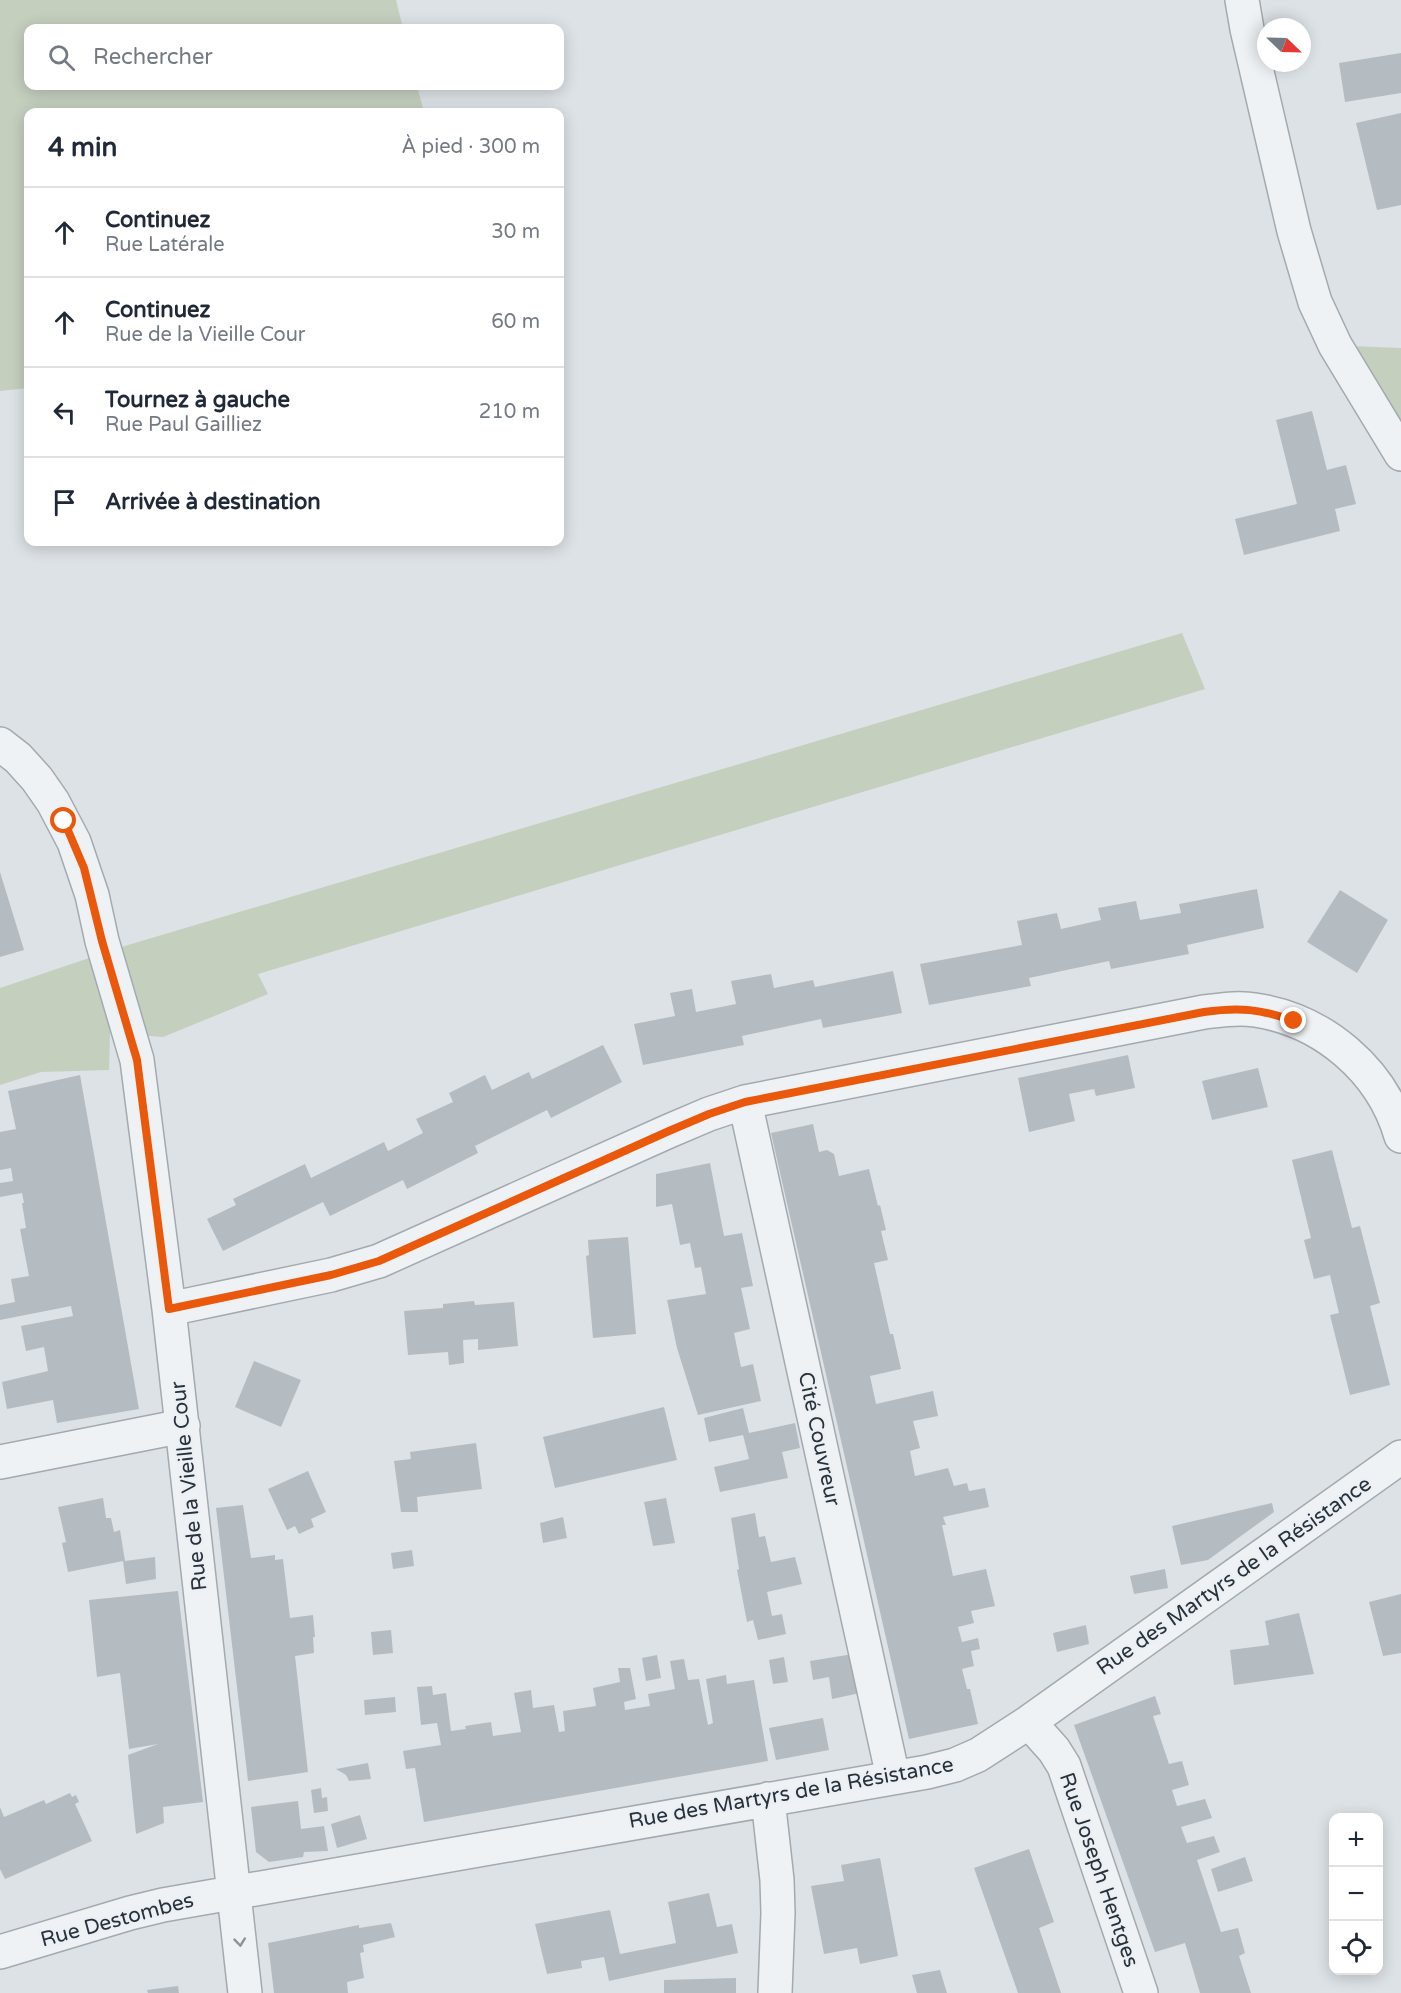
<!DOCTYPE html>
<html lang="fr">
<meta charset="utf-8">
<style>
body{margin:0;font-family:"Varela Round",sans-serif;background:#f2f2f3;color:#1f2937}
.controls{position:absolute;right:18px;bottom:18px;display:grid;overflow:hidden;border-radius:12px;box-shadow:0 3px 15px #0003}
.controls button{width:54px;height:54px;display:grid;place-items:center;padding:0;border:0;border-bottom:2px solid #e0e1e3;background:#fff;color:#1f2937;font:30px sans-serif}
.compass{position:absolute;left:1257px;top:18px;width:54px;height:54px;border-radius:50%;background:#fff;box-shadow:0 3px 15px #0003;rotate:113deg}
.stop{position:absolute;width:18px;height:18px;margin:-14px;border:4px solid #ea580c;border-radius:50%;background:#fff}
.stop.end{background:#ea580c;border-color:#fff;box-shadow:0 2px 6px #0008}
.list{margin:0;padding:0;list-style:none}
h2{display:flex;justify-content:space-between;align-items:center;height:78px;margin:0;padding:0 24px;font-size:26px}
h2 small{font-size:20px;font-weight:400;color:#747a83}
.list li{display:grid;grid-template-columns:39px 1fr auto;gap:18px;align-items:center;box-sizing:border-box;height:90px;padding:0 24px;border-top:2px solid #e0e1e3}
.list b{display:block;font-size:22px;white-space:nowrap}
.list p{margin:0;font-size:20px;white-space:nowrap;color:#747a83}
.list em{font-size:20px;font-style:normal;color:#747a83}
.icon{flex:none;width:33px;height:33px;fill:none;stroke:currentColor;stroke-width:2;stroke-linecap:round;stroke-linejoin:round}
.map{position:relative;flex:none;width:1401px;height:1993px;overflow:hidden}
.search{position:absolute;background:#fff;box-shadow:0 3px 15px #0003;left:24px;top:24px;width:540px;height:66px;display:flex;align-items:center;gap:15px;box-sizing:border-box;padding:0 21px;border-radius:12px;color:#747a83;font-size:22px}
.panel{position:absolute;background:#fff;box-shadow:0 3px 15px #0003;left:24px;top:108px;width:540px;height:438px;border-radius:12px}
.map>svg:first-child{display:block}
</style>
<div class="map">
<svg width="1401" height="1993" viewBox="0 0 1401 1993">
<rect width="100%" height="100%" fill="#dde2e6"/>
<path fill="#c5cfbe" d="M0,0h396l7,28h-375v58h389l7,26h-396v276l-28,3z
M1350,346l51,2v84z
M1182,633l23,56 -947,285 10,20 -105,43 -53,-4 -1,37 -68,2 -41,13v-97l128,-43z"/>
<path fill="#b4bcc2" d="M1401,53v40l-56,9 -6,-39z
M1401,113v92l-24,5 -21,-87z
M1312,411l15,59 19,-5 10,39 -21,5 5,22 -96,24 -9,-36 62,-15 -21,-84z
M0,872l24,78 -24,7z
M1257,889l7,39 -77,17 2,9 -78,15 -2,-8 -80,17 2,8 -102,19 -9,-41 102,-19 -5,-24 40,-8 4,16 40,-9 -3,-12 38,-7 4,19 41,-7 -2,-9z
M1340,890l48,30 -31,53 -50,-31z
M893,971l9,42 -79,15 -2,-9 -79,17 2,9 -101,20 -9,-41 41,-8 -5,-23 22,-4 4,23 40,-8 -5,-23 40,-7 3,14 39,-8 2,7z
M603,1045l19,37 -71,36 -4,-8 -72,36 3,7 -71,36 -4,-9 -73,36 -7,-14 -100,49 -16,-32 29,-14 -3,-6 72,-35 6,14 73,-36 4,9 35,-18 -7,-14 37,-17 -4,-9 36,-18 7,15 37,-18 3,7z
M1128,1055l7,33 -39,8 -2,-7 -25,5 6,27 -46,11 -11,-54z
M1258,1068l10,39 -56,13 -10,-39z
M80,1075l59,334 -82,14 -4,-23 -46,9 -5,-27 46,-11 -4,-24 -18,4 -5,-25 52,-10 -2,-10 -71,14v-15l15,-3 -4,-23 18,-3 -9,-47 6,-1 -4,-25h2l-2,-10 -22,4v-14l13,-2 -2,-13 -11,2v-38l16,-3 -8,-38z
M813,1124l6,28 8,-2 7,4 5,22 30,-7 9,37 2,-1 6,25 -5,1 7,29 -14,3 16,71h3l8,35 -31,7 6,28 57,-13 5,25 -25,5 7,27 -10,3 5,25 33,-8 6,18 13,-3 2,8 16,-3 4,19 -46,10 3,8h-4l11,51 33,-7 9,37 -24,5 3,12 -16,4 4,15 16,-4 2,11 -9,2 3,15 -12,3 5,20h3l8,35 -69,15 -138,-606z
M1332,1150l20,78 8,-2 10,39 10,38 -10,3 20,79 -40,10 -20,-80 9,-2 -9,-38 -16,4 -10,-39 7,-2 -19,-78z
M710,1163l14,73 18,-3 11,53 -12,2 9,41 -16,4 7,34 12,-3 8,37 -63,14 -21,-67 -10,-48 39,-6 -5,-27 -6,1 -5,-25 -10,2 -8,-41 -16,3v-33z
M628,1237l8,97 -43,4 -7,-82 3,-1 -1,-15z
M474,1301l1,4 39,-3 4,44 -40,4v-11l-15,1 1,23 -15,2 -1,-13 -40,3 -4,-44 39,-3v-4z
M254,1361l47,19 -20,47 -46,-20z
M664,1407l13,53 -122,28 -12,-51z
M743,1408l6,25 46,-10 5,25 -18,4 6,26 -68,14 -6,-25 35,-8 -6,-24 -34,7 -5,-24z
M476,1443l6,46 -65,8 1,15h-17l-7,-51 17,-2 -1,-7z
M308,1471l18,41 -15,7 3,8 -15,7 -4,-8 -8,4 -19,-41z
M103,1498l3,20h5l3,14 6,-2 5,31 30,-4 1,22 -30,5 -3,-23 -55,11 -6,-29 4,-1 -8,-35z
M666,1498l9,45 -22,3 -9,-44z
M1272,1503l2,9 -66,48 -27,5 -9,-39z
M243,1505l8,53 24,-3v5l8,-1 7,59 23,-3 2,22h-2l1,16 -19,3 13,116 -60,9 -32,-273z
M755,1513l4,24 6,-1 6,26 24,-5 7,27 -35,8 5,24 10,-2 4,20 -28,6 -5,-20 -6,2 -10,-52 2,-1 -8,-51z
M563,1517l4,21 -24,5 -3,-20z
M412,1550l2,16 -21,3 -2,-16z
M1165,1569l3,19 -34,6 -4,-18z
M178,1591l25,211 -40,5 1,16 -28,11 -8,-79 30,-11 -29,5 -9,-76 -23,4 -8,-77z
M1401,1594v59l-18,3 -14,-54z
M1299,1613l15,61 -80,11 -4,-35 39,-5 -4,-24z
M1086,1625l3,19 -32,8 -4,-19z
M391,1630l2,23 -20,2 -2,-23z
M853,1654l7,39 -28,6 -3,-22 -16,3 -3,-19z
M657,1655l4,23 -15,3 -4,-23z
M784,1657l4,25 -15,2 -4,-24z
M684,1659l4,21 11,-1 9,46 5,-2 -7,-44 20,-4 1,9 27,-4 14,81 -344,61 -9,-54 -9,1 -3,-18 38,-6 -4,-22 -16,2 -4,-38 15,-1 1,9 13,-2 5,38 15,-2 -1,-3 26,-4 2,14 28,-4 -7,-39 17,-3 2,18 21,-3 5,27 6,-1 -2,-20 33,-5 -3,-18 27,-6 -2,-14h12l6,31 -12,3 1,8 25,-4 -2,-12 27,-5 -5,-28z
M1155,1696l6,18 -8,2 16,48 13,-3 7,24 -17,5 5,16 28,-7 7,19 -31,9 6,16 27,-7 6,16 -23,8 24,72 17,-4 7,25 -6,3 12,37h-51l-15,-50 -30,9 -81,-227z
M395,1697l1,15 -31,3 -1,-15z
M823,1718l6,32 -53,10 -7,-32z
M368,1763l3,16 -22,2 -3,-6 -10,-6z
M321,1788l1,10 5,-1 1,14 -14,2 -3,-23z
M70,1793l2,4 4,-2 3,7 -4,2 17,37 -87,38 -5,-10v-62l4,10 40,-17 2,4z
M298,1801l3,28 23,-3 4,25 -24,1 -1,5 -34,5 -13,-10 -5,-45z
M360,1815l7,24 -30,9 -6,-24z
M1029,1849l25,73 -15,6 22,65h-43l-44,-125z
M1245,1857l8,24 -35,11 -7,-23z
M880,1858l18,98 -38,8 -3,-16 -33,6 -13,-68 33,-5 -3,-16z
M709,1893l8,34 15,-3 6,29 -129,28 -5,-24 -23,4 1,7 -35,6 -12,-50 75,-14 10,44 56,-11 -8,-41z
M391,1923l4,14 -32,8 1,7 -4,1 4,25 -17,4 1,11h-74l-6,-50 91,-18v3z
M940,1970l7,23h-30l-5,-18z
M736,1978v15h-72v-13z
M178,1986l1,7h-31l-1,-3z"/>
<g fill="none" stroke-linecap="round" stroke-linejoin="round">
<defs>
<path id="street" d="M1242,0l5,29 47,202 21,71 20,43 66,109
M0,744l18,14 19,21 16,23 21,40 18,53 10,46 35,119 32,249 76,684
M745,1102l148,675
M169,1309l162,-34 48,-14 290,-130 40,-17 36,-12 459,-90c17,-2 34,-5 51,-2 68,10 127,60 146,126
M0,1462l183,-36
M1029,1722l25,28 10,16 77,227
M768,1799l9,81 1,33 -3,80
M0,1952l130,-39 33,-8 764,-133 28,-7 23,-10 51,-33 372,-265"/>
</defs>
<use href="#street" stroke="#a3aaaf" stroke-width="36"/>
<use href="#street" stroke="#eff2f4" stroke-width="33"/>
</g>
<defs><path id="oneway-chevron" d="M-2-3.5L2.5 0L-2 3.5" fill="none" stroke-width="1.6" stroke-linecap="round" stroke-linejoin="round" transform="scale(1.5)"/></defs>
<use stroke="#8b9298" href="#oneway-chevron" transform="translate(240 1942) rotate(84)"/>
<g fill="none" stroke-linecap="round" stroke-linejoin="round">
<path stroke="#ea580c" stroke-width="8" d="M64,821l20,47 18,73 35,119 32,249 162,-34 48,-14 290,-130 40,-17 36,-12 459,-90c36,-5 56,-3 90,9"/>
</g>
<g text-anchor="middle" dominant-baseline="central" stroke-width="5" stroke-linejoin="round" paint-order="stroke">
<g font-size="21" fill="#27323b" stroke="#ecf0f4">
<text transform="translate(819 1439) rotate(78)">Cité Couvreur</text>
<text transform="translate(189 1486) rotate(-96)">Rue de la Vieille Cour</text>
<text transform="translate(1234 1576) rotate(-35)">Rue des Martyrs de la Résistance</text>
<text transform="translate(791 1793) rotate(-10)">Rue des Martyrs de la Résistance</text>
<text transform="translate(1099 1870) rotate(71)">Rue Joseph Hentges</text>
<text transform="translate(117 1920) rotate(-15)">Rue Destombes</text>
</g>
</g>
</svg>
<div class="controls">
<button>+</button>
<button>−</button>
<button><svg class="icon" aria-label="locate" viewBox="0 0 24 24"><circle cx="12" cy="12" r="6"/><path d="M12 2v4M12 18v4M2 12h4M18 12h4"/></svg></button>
</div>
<svg class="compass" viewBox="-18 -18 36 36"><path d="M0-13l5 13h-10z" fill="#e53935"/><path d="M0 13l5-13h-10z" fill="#747a83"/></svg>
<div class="stop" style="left:64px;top:821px"></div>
<div class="stop end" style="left:1294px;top:1021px"></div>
<div class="search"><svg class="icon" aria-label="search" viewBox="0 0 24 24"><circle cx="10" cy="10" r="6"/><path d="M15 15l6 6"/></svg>Rechercher</div>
<section class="panel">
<h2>4 min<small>À pied · 300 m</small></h2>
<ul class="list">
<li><svg class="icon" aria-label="ahead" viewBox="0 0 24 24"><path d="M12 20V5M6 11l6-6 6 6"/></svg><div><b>Continuez</b><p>Rue Latérale</p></div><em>30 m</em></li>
<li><svg class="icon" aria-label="ahead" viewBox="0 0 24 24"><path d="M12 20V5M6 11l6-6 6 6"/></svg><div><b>Continuez</b><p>Rue de la Vieille Cour</p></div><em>60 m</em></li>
<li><svg class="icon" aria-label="left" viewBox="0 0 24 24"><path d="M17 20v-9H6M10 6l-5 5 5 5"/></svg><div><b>Tournez à gauche</b><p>Rue Paul Gailliez</p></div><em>210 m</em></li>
<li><svg class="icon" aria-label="arrive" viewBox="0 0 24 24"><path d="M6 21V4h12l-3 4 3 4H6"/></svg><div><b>Arrivée à destination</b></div></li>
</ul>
</section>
</div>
